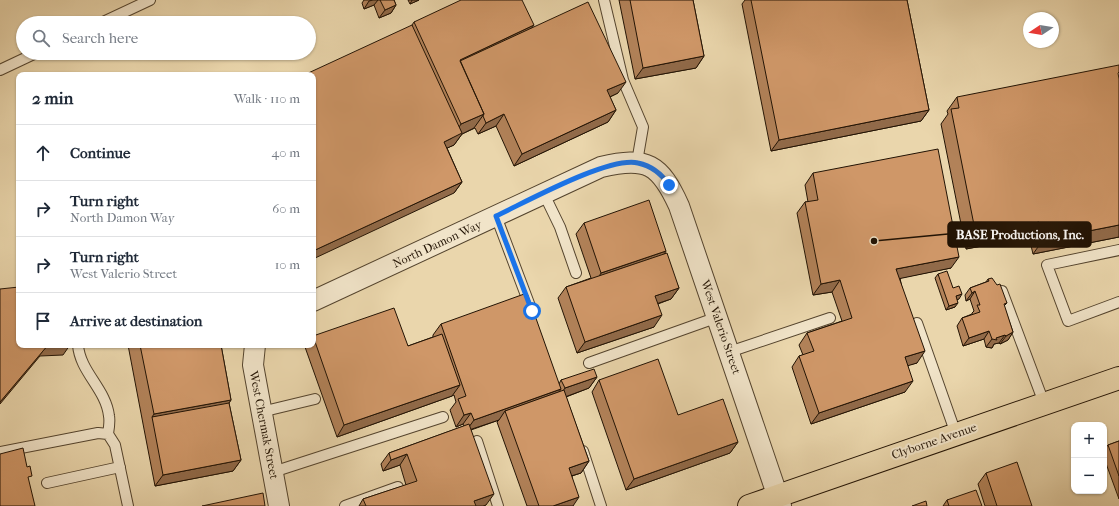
<!DOCTYPE html>
<meta charset="utf-8">
<style>
body{margin:0;font-family:"IM FELL French Canon",serif;background:#f6f6f7;color:#1f2937}
.controls{position:absolute;right:12px;bottom:12px;display:grid;overflow:hidden;border-radius:8px;box-shadow:0 1px 3px #0004}
.controls button{width:36px;height:36px;display:grid;place-items:center;padding:0;border:0;border-bottom:1px solid #e0e1e3;background:#fff;color:#1f2937;font:20px sans-serif}
.compass{position:absolute;left:1023px;top:12px;width:36px;height:36px;border-radius:50%;background:#fff;box-shadow:0 1px 3px #0004;rotate:258deg}
.stop{position:absolute;width:12px;height:12px;margin:-9px;border:3px solid #1a73e8;border-radius:50%;background:#fff}
.stop.end{background:#1a73e8;border-color:#fff;box-shadow:0 1px 4px #0008}
.list{margin:0;padding:0;list-style:none}
h2{display:flex;justify-content:space-between;align-items:center;height:52px;margin:0;padding:0 16px;font-size:17px}
h2 small{font-size:13px;font-weight:400;color:#747a83}
.list li{display:grid;grid-template-columns:26px 1fr auto;gap:12px;align-items:center;box-sizing:border-box;height:56px;padding:0 16px;border-top:1px solid #e0e1e3}
.list b{display:block;font-size:15px;white-space:nowrap}
.list p{margin:0;font-size:13px;white-space:nowrap;color:#747a83}
.list em{font-size:13px;font-style:normal;color:#747a83}
.icon{flex:none;width:22px;height:22px;fill:none;stroke:currentColor;stroke-width:2;stroke-linecap:round;stroke-linejoin:round}
.map{position:relative;flex:none;width:1119px;height:506px;overflow:hidden}
.search{position:absolute;background:#fff;box-shadow:0 1px 3px #0004;left:16px;top:16px;width:300px;height:44px;display:flex;align-items:center;gap:10px;box-sizing:border-box;padding:0 14px;border-radius:22px;color:#747a83;font-size:15px}
.panel{position:absolute;background:#fff;box-shadow:0 1px 3px #0004;left:16px;top:72px;width:300px;height:276px;border-radius:8px}
.map>svg:first-child{display:block}
</style>
<div class="map">
<svg width="1119" height="506" viewBox="0 0 1119 506">
<rect width="100%" height="100%" fill="#ead6ac"/>
<filter id="stains"><feTurbulence type="fractalNoise" baseFrequency=".005" numOctaves="4"/><feColorMatrix values="0 0 0 0 .2 0 0 0 0 .09 0 0 0 0 .02 0 0 0 .5 -.17"/></filter>
<radialGradient id="worn" r=".72"><stop offset=".6" stop-color="#630" stop-opacity="0"/><stop offset="1" stop-color="#630" stop-opacity=".3"/></radialGradient>
<g fill="none" stroke-linecap="round" stroke-linejoin="round">
<defs>
<path id="lane" d="M604,0l19,80 20,47 -6,35
M101,23l49,-23
M0,70l36,-17
M544,194l16,33 16,46
M496,216l34,90
M1119,250l-72,15 21,56 51,-19
M1002,291l42,112
M917,323l39,111
M78,345c2,27 28,44 31,71 1,5 0,12 -1,18
M729,352l101,-34
M589,363l129,-46
M261,412l54,-13
M108,434l7,11 13,61
M477,441l21,65
M583,451l18,55
M0,452l98,-19 10,1
M273,472l170,-55
M47,483l73,-16
M345,506l53,-19"/>
<path id="street" d="M313,301l288,-134c46,-11 59,-3 78,39l102,300
M255,345l-2,20 26,141"/>
<path id="primary" d="M749,506l370,-128"/>
</defs>
<use href="#lane" stroke="#54442e" stroke-width="12"/>
<use href="#street" stroke="#54442e" stroke-width="22"/>
<use href="#primary" stroke="#221304" stroke-width="24"/>
<use href="#lane" stroke="#f1e4c9" stroke-width="10"/>
<use href="#street" stroke="#f1e4c9" stroke-width="20"/>
<use href="#primary" stroke="#ead6ac" stroke-width="22"/>
</g>
<path fill="#b28259" stroke="#221304" d="M364,0h30l2,5 -5,8 -12,5 -5,-13 -10,4 -2,-6z
M408,0h11l-9,4z
M619,0h74l11,56 -8,12 -61,11z
M745,0h162l22,110 -8,11 -150,30 -29,-147z
M414,22l118,6 86,65 -8,4 6,13 -8,12 -94,44 -18,-40 -18,8 -3,-6 -13,6 -8,11 -7,3 15,34 -8,11 -42,-168z
M957,97l162,140 -86,17 -4,-17 -63,12 -25,-125 7,-10 -1,-3z
M813,173l138,95 -51,10 17,85 -9,2 -3,27 -94,32 -19,-57 7,-11 4,-1 -4,-10 8,-12 35,-12 -10,-29 -19,3 -16,-82 8,-11h3l-3,-17z
M584,223l82,28 -2,3 15,34 -8,11 -13,5 -4,23 -77,26 -19,-55 8,-11 25,-9 -15,-44z
M938,274l15,14 6,11h-2l-2,8 -9,3 -11,-32z
M988,279l19,24 -3,3 9,26 -5,8 -8,4 -1,-1 -5,1 -2,4 -6,-1 -2,-8 -21,7 -6,-20 5,-8 10,-4v-1l2,-2 -4,-12 -4,2 -1,-6 5,-7 16,-6z
M441,324l118,60 2,-4 36,-3 -8,11 -23,9 23,64 -8,12 -9,3 1,30h-46l-30,-84 2,-2 -28,10 15,75 -3,1h-124l4,-7 43,-14 -6,-20 -17,6 -2,-7 8,-11 75,-27 -1,-2 -7,3 -6,-17 6,-8 -2,-7 -2,1 -115,41 -32,-90 2,-2h6v-9l95,10 25,-9v-2z
M128,345h93l10,55 -2,3 12,57 -8,11 -78,15 -11,-57z
M599,380l79,35 60,27 -8,11 -104,37 -34,-98z
M1119,441v58l-15,-41v-8l4,-5z
M986,473l46,33h-47l-7,-22z
M947,500l35,6h-39z"/>
<path fill="#916a49" stroke="#221304" d="M373,0h5l-4,5 -10,4 5,-8z
M412,0h7l-9,4z
M396,5l-5,8 -12,5 6,-8z
M534,25l-10,14 -63,30 -1,-9z
M704,56l-8,12 -61,11 8,-11z
M626,82l-8,11 -19,9 8,-12z
M616,110l-8,12 -94,44 8,-12z
M929,110l-8,11 -150,30 8,-11z
M484,114l-10,14 -12,6 -8,11 -18,8 8,-11 8,-4 9,-14z
M504,114l-8,12 -18,8 8,-11z
M462,182l-8,11 -141,66v-8z
M1039,222l-10,15 -63,12 10,-14z
M1119,225v12l-86,17 10,-14z
M666,251l-7,11 -65,23 7,-12z
M959,257l-8,11 -63,13 8,-12z
M840,280l-8,12 -19,3 8,-11z
M679,288l-8,11 -24,8 8,-11z
M975,291l-5,8 -4,2 6,-8z
M962,294l-3,5 -6,2 3,-5z
M958,303l-3,4 -9,3 3,-4z
M662,315l-8,12 -77,26 8,-11z
M989,331l-5,8 -21,7 6,-8z
M1013,332l-5,8 -8,4 6,-8z
M1005,335l-6,8 -5,1 -2,4 -6,-1 6,-8z
M48,345h22l-7,10 -23,1 -40,48v-2z
M925,351l-8,12 -20,6 8,-12z
M597,377l-8,11 -32,12 8,-12z
M913,381l-8,11 -94,32 8,-11z
M460,385l-8,11 -115,41 7,-12z
M561,389l-8,12 -48,10 -6,9 -33,11 8,-11z
M231,400l-10,14 -69,3 2,-3z
M471,413l-8,11 -7,3 8,-12z
M738,442l-8,11 -104,37 8,-11z
M407,454l-7,11 -17,6 8,-11z
M241,460l-8,11 -78,15 8,-11z
M589,461l-8,12 -20,6 8,-11z
M494,494l-8,11 -3,1h-13l4,-5z
M579,497l-6,9h-20z"/>
<path fill="#cf9768" stroke="#221304" d="M380,0h14l2,5 -11,5z
M461,0h61l12,25 -74,35 24,54 -23,10 -47,-102z
M630,0h63l11,56 -61,12z
M751,0h156l22,110 -150,30z
M588,2l38,80 -19,8 9,20 -94,44 -18,-40 -18,9 -3,-7 1,-2 -24,-53z
M412,25l50,108 -18,9 18,40 -149,69v-176h-9z
M1119,65v7l-1,1 1,6v146l-76,15 -4,-18 -63,13 -25,-126 8,-1 -2,-11z
M938,149l21,108 -63,12 29,82 -20,6 8,24 -94,32 -20,-57 15,-5 -7,-18 45,-15 -12,-38 -19,4 -16,-82 13,-2 -5,-27z
M649,200l17,51 -65,22 -17,-50z
M667,253l12,35 -24,8 7,19 -77,27 -19,-55z
M947,271l6,17 6,-2 3,8 -6,2 2,7 -9,3 -11,-32z
M992,278l5,7 3,-1 7,19 -3,1 9,28 -7,4 -1,-1 -9,3 1,2 -5,-1 -3,-8 -20,7 -7,-20 18,-6 -3,-7h3l-5,-14 -3,2 -2,-5 19,-7 -1,-2z
M19,287v58h29l-48,57v-113z
M527,293l34,96 -87,31 -3,-7 -7,2 -6,-16 8,-3 -25,-72z
M394,308l14,38 34,-12 18,51 -116,40 -31,-89z
M140,345h81l10,55 -77,14z
M658,359l20,56 45,-16 15,43 -104,37 -35,-99z
M594,369l3,8 -32,11 -4,-8z
M564,390l25,71 -20,7 10,29 -26,9h-14l-34,-95z
M229,403l12,57 -78,15 -11,-58z
M469,424l25,70 -20,7 2,5h-110l-3,-7 54,-18 -10,-27 -16,6 -2,-7z
M1119,441v35l-11,-31z
M23,448l4,19 3,-1 2,10 -4,1 7,29h-35v-52z
M1017,462l15,44h-35l-11,-33z
M976,490l6,16h-33l-2,-6z
M263,493l2,13h-63z
M926,501l1,5h-15z"/>
<g fill="none" stroke-linecap="round" stroke-linejoin="round">
<path stroke="#1a73e8" stroke-width="5" d="M532,311l-36,-95c30,-14 113,-60 142,-53 14,3 23,10 31,22"/>
</g>
<g text-anchor="middle" dominant-baseline="central" stroke-width="4" stroke-linejoin="round" paint-order="stroke">
<g font-size="12" fill="#221304" stroke="#f1e4c9">
<text transform="translate(437 244) rotate(-25)">North Damon Way</text>
<text transform="translate(721 327) rotate(71)">West Valerio Street</text>
<text transform="translate(264 425) rotate(79)">West Chermak Street</text>
<text transform="translate(934 441) rotate(-19)">Clyborne Avenue</text>
</g>
</g>
<path fill="none" stroke="#221304" stroke-width="1.5" d="M874 241L948 234"/>
<circle fill="#221304" stroke="#f1e4c9" stroke-width="1.5" cx="874" cy="241" r="4"/>
<rect fill="#221304" stroke="#221304" stroke-width="1.5" x="948" y="222" width="143" height="25" rx="4"/>
<g font-size="13" text-anchor="middle" font-weight="bold" fill="#fff">
<text x="1020" y="239">BASE Productions, Inc.</text>
</g>
<rect width="100%" height="100%" filter="url(#stains)"/>
<rect width="100%" height="100%" fill="url(#worn)"/>
</svg>
<div class="controls">
<button>+</button>
<button>−</button>
</div>
<svg class="compass" viewBox="-18 -18 36 36"><path d="M0-13l5 13h-10z" fill="#e53935"/><path d="M0 13l5-13h-10z" fill="#747a83"/></svg>
<div class="stop" style="left:532px;top:311px"></div>
<div class="stop end" style="left:669px;top:185px"></div>
<div class="search"><svg class="icon" aria-label="search" viewBox="0 0 24 24"><circle cx="10" cy="10" r="6"/><path d="M15 15l6 6"/></svg>Search here</div>
<section class="panel">
<h2>2 min<small>Walk · 110 m</small></h2>
<ul class="list">
<li><svg class="icon" aria-label="ahead" viewBox="0 0 24 24"><path d="M12 20V5M6 11l6-6 6 6"/></svg><div><b>Continue</b></div><em>40 m</em></li>
<li><svg class="icon" aria-label="right" viewBox="0 0 24 24"><path d="M7 20v-9h11M14 6l5 5-5 5"/></svg><div><b>Turn right</b><p>North Damon Way</p></div><em>60 m</em></li>
<li><svg class="icon" aria-label="right" viewBox="0 0 24 24"><path d="M7 20v-9h11M14 6l5 5-5 5"/></svg><div><b>Turn right</b><p>West Valerio Street</p></div><em>10 m</em></li>
<li><svg class="icon" aria-label="arrive" viewBox="0 0 24 24"><path d="M6 21V4h12l-3 4 3 4H6"/></svg><div><b>Arrive at destination</b></div></li>
</ul>
</section>
</div>
